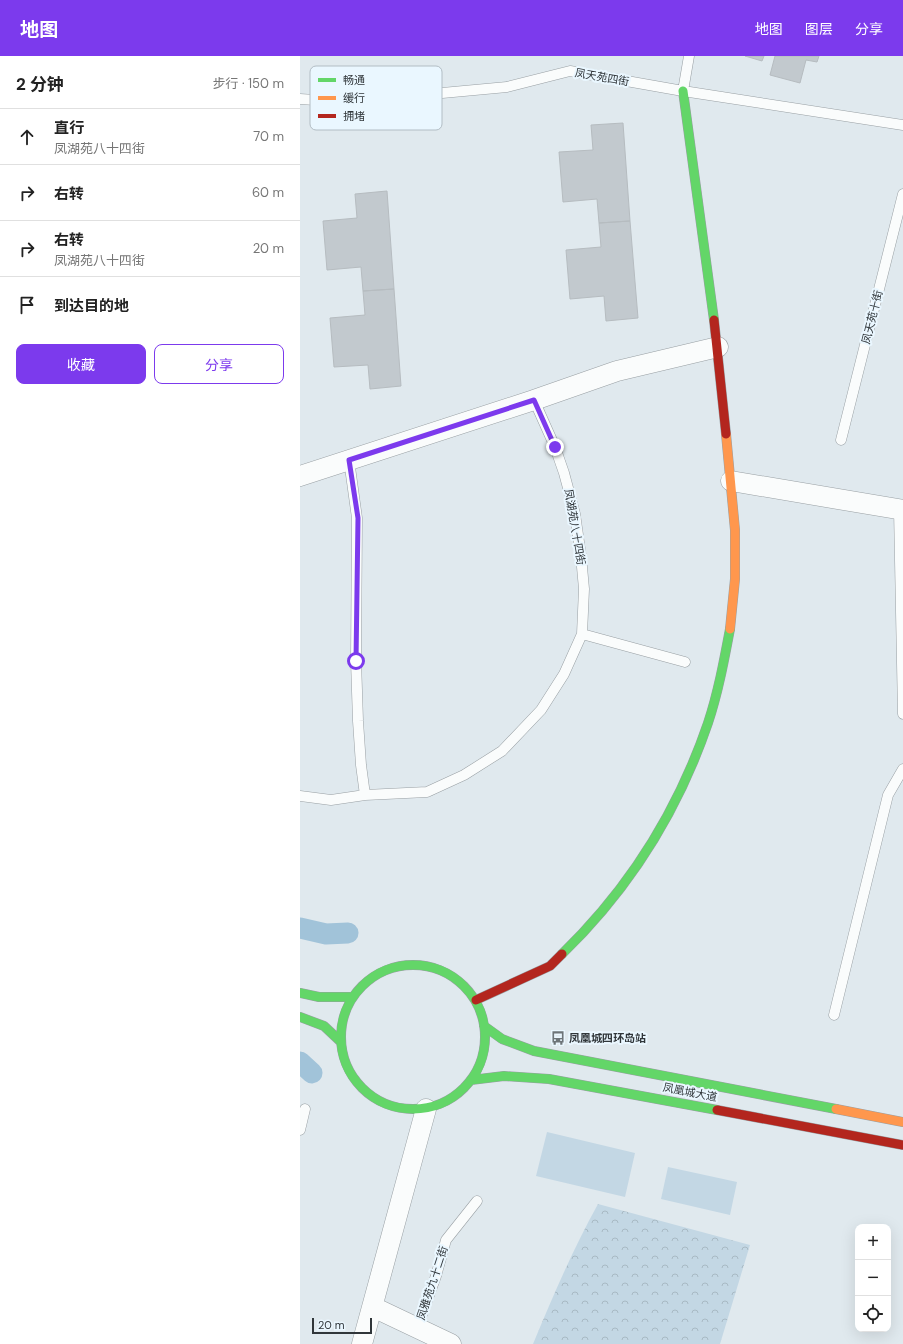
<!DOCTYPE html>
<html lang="zh">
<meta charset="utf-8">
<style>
body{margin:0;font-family:"DM Sans","Noto Sans SC",sans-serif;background:#f2f2f2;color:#222}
.controls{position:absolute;right:12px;bottom:12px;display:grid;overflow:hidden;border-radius:8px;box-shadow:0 4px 16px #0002}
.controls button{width:36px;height:36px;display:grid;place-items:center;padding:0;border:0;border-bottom:1px solid #e0e0e0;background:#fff;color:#222;font:20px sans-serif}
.scale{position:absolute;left:12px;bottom:10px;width:60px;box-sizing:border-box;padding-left:4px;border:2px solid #30363a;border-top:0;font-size:11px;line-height:14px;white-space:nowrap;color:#30363a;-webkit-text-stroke:3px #eaf7ff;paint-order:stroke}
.stop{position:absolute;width:12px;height:12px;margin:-9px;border:3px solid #7c3aed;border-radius:50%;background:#fff}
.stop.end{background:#7c3aed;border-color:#fff;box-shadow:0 1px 4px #0008}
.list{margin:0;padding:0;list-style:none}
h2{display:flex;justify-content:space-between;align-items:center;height:52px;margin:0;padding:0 16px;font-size:17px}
h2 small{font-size:13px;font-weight:400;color:#767676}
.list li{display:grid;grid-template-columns:26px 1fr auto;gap:12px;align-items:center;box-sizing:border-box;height:56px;padding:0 16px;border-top:1px solid #e0e0e0}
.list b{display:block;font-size:15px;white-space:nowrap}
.list p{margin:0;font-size:13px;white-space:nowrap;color:#767676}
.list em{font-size:13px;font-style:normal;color:#767676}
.actions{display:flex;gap:8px;padding:12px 16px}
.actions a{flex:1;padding:9px 0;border:1px solid #7c3aed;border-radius:8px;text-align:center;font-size:14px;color:#7c3aed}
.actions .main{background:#7c3aed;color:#fff}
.icon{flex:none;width:22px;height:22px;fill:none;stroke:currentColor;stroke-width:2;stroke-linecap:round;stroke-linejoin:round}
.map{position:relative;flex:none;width:603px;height:1288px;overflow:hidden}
header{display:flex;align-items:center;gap:24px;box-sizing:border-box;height:56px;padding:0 20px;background:#7c3aed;color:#fff}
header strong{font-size:19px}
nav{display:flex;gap:22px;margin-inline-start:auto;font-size:14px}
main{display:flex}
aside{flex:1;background:#fff}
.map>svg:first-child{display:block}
</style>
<header>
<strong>地图</strong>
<nav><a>地图</a><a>图层</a><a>分享</a></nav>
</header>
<main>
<aside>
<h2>2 分钟<small>步行 · 150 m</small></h2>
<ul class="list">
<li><svg class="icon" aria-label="ahead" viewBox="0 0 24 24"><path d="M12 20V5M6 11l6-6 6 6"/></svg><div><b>直行</b><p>凤湖苑八十四街</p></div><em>70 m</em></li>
<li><svg class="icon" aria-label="right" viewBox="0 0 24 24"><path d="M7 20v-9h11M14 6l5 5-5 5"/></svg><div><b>右转</b></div><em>60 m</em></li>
<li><svg class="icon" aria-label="right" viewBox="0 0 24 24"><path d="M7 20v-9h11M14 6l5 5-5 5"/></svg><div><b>右转</b><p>凤湖苑八十四街</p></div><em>20 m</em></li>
<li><svg class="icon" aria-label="arrive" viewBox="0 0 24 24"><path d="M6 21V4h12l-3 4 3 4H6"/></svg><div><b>到达目的地</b></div></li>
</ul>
<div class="actions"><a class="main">收藏</a><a>分享</a></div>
</aside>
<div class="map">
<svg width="603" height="1288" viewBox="0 0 603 1288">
<defs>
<pattern id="forest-crowns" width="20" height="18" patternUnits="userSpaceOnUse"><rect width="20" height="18" fill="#c3d7e4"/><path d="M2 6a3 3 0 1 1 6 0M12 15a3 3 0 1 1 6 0" fill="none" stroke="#a8b9c4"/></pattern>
</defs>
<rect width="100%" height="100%" fill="#e0e9ee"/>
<path fill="url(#forest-crowns)" d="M298,1148l152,41 -30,99h-187c20,-48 40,-95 65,-140z"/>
<path fill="#c3d7e4" d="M247,1076l88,21 -10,44 -89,-21z
M368,1111l69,15 -7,33 -69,-16z"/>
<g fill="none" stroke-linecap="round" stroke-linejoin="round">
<path stroke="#a1c3d9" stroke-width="21" d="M0,872l26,6 22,-1
M0,1006l12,11"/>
</g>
<path fill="#c2c9ce" stroke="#b6bcc0" d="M445,0h19l-2,5z
M475,0h44l-2,6 -11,-2 -6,23 -30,-8z
M323,67l7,98 -31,2 -2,-24 -34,3 -4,-50 34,-2 -2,-25z
M87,135l7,98 -31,2 -2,-24 -34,3 -4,-49 34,-3 -2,-24z
M330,165l8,97 -32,3 -2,-25 -34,3 -4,-49 35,-3 -2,-24z
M94,233l7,97 -31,3 -2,-24 -34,2 -4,-49 35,-3 -2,-24z"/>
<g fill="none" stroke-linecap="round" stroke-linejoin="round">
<defs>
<path id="lane" d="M383,35l6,-35
M0,43l45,3 162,-15 63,-16 113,20 220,34
M541,384l62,-246
M49,404l8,58 -1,143 2,60 3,44 4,30
M599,453l4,205
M282,578l103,28
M0,740l31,4 34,-5 62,-3 37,-17 38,-24 39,-41 23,-36 18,-40 2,-45 -3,-33 -6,-42 -11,-41 -9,-26 -21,-47
M534,959l54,-220 15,-26
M0,1074l5,-21
M117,1272l19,-52 10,-36 31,-39"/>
<path id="street" d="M0,420l234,-76 83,-29 101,-24
M431,425l172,29
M73,1251l78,37
M62,1288l64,-235"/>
<path id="fast" d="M383,35l31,229
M262,898c66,-64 116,-143 146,-231 10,-30 16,-62 22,-94
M41 981a72 72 0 1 1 144 0a72 72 0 1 1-144 0Z
M0,937l19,4h34
M0,961l24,9 17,16
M184,970l18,13 32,12 302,58
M171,1024l33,-4 45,3 168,31"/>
<path id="slow" d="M426,378l9,96v49l-5,50
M536,1053l67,13"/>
<path id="jam" d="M414,264l12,114
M176,944l74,-34 12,-12
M417,1054l186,35"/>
</defs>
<use href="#lane" stroke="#989fa3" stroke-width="11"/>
<use href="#street" stroke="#989fa3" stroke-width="21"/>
<use href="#fast" stroke="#989fa3" stroke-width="10"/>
<use href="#slow" stroke="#989fa3" stroke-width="10"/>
<use href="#jam" stroke="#989fa3" stroke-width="10"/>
<use href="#lane" stroke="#fafcfc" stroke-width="10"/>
<use href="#street" stroke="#fafcfc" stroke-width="20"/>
<use href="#fast" stroke="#63d668" stroke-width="9"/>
<use href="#slow" stroke="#ff974d" stroke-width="9"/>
<use href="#jam" stroke="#b3261e" stroke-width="9"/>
</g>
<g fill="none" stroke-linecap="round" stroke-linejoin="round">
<path stroke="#7c3aed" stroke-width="5" d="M56,605l2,-143 -9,-58 185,-60 21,47"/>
</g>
<defs>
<symbol id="bus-bare" viewBox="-9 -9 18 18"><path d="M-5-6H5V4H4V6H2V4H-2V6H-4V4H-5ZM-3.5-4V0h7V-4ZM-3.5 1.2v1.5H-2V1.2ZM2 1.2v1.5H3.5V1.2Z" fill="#6e7579" stroke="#eaf7ff" stroke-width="2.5" paint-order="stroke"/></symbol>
</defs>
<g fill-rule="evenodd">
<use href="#bus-bare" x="248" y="972" width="20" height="20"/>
</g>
<g text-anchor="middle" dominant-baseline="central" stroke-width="4" stroke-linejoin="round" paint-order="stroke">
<g font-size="11" fill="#30363a" stroke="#eaf7ff">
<text transform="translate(302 21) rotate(10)">凤天苑四街</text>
<text transform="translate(572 261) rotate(-76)">凤天苑十街</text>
<text transform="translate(275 471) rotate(80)">凤湖苑八十四街</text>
<text transform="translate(390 1036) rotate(11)">凤凰城大道</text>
<text transform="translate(132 1227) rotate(-72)">凤雅苑九十二街</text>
</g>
<g font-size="11" font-weight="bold" fill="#30363a" stroke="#eaf7ff" text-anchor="start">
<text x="269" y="982">凤凰城四环岛站</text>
</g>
</g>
<rect x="10" y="10" width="132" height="64" rx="6" fill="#eaf7ff" stroke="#b2bdc4" stroke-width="1"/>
<rect x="18" y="22" width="18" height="4" fill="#63d668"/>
<rect x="18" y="40" width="18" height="4" fill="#ff974d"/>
<rect x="18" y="58" width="18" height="4" fill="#b3261e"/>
<g font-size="11" fill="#30363a">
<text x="43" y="28">畅通</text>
<text x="43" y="46">缓行</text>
<text x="43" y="64">拥堵</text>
</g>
</svg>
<div class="controls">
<button>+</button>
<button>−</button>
<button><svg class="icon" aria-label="locate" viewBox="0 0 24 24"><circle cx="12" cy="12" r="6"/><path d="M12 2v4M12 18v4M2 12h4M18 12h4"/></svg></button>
</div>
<div class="scale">20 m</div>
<div class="stop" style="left:56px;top:605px"></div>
<div class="stop end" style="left:255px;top:391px"></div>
</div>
</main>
